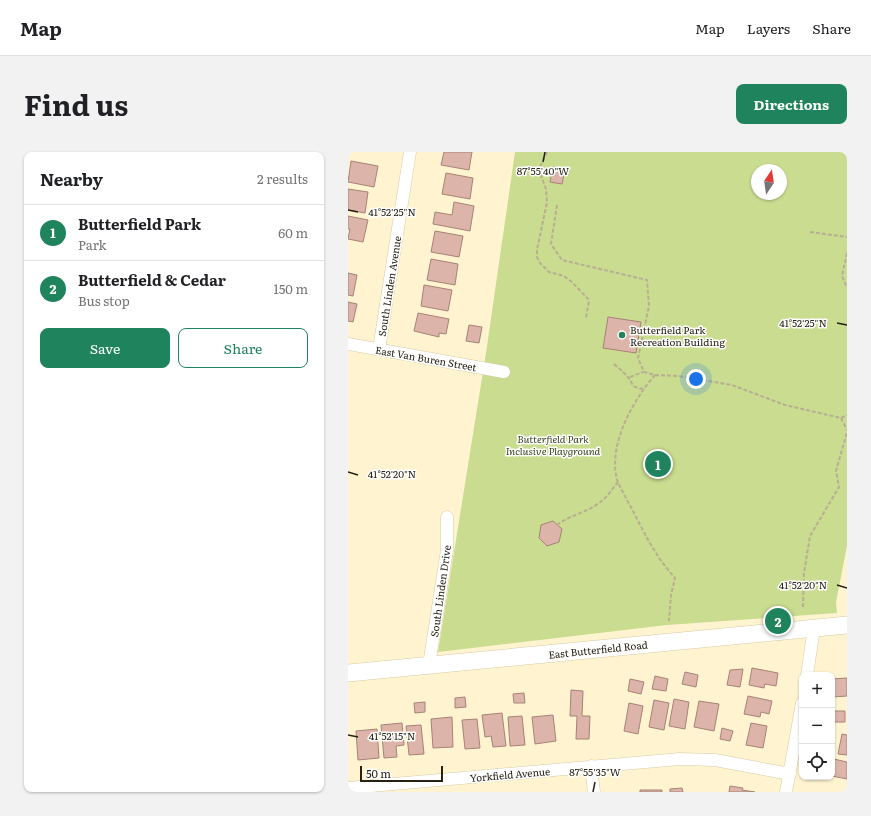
<!DOCTYPE html>
<meta charset="utf-8">
<style>
body{margin:0;font-family:Literata,serif;background:#f2f2f2;color:#202124}
.controls{position:absolute;right:12px;bottom:12px;display:grid;overflow:hidden;border-radius:8px;box-shadow:0 1px 3px #0004}
.controls button{width:36px;height:36px;display:grid;place-items:center;padding:0;border:0;border-bottom:1px solid #e0e0e0;background:#fff;color:#202124;font:20px sans-serif}
.compass{position:absolute;left:403px;top:12px;width:36px;height:36px;border-radius:50%;background:#fff;box-shadow:0 1px 3px #0004;rotate:13deg}
.scale{position:absolute;left:12px;bottom:10px;width:83px;box-sizing:border-box;padding-left:4px;border:2px solid #252113;border-top:0;font-size:11px;line-height:14px;white-space:nowrap;color:#252113;-webkit-text-stroke:3px #fff;paint-order:stroke}
.you{position:absolute;left:348px;top:227px;width:14px;height:14px;margin:-10px;border:3px solid #fff;border-radius:50%;background:#1a73e8;box-shadow:0 0 0 6px #1a73e833}
.badge{display:grid;place-items:center;width:26px;height:26px;border-radius:50%;background:#1f835d;color:#fff;font-size:13px;font-weight:700}
.pin{position:absolute;translate:-50% -50%;border:2px solid #fff;box-shadow:0 1px 4px #0006}
.list{margin:0;padding:0;list-style:none}
h2{display:flex;justify-content:space-between;align-items:center;height:52px;margin:0;padding:0 16px;font-size:17px}
h2 small{font-size:13px;font-weight:400;color:#757577}
.list li{display:grid;grid-template-columns:26px 1fr auto;gap:12px;align-items:center;box-sizing:border-box;height:56px;padding:0 16px;border-top:1px solid #e0e0e0}
.list b{display:block;font-size:15px;white-space:nowrap}
.list p{margin:0;font-size:13px;white-space:nowrap;color:#757577}
.list em{font-size:13px;font-style:normal;color:#757577}
.actions{display:flex;gap:8px;padding:12px 16px}
.actions a{flex:1;padding:9px 0;border:1px solid #1f835d;border-radius:8px;text-align:center;font-size:14px;color:#1f835d}
.actions .main{background:#1f835d;color:#fff}
.icon{flex:none;width:22px;height:22px;fill:none;stroke:currentColor;stroke-width:2;stroke-linecap:round;stroke-linejoin:round}
.map{position:relative;flex:none;width:499px;height:640px;overflow:hidden;border-radius:8px}
header{display:flex;align-items:center;gap:24px;box-sizing:border-box;height:56px;padding:0 20px;background:#fff;border-bottom:1px solid #e0e0e0}
header strong{font-size:19px}
nav{display:flex;gap:22px;margin-inline-start:auto;font-size:14px}
.intro{display:flex;align-items:center;justify-content:space-between;box-sizing:border-box;height:96px;padding:0 24px}
h1{margin:0;font-size:28px}
.button{padding:10px 18px;border-radius:8px;background:#1f835d;color:#fff;font-size:14px;font-weight:700}
main{display:flex;gap:24px;padding:0 24px}
aside{flex:1;background:#fff;border-radius:8px;box-shadow:0 1px 3px #0004}
.map>svg:first-child{display:block}
</style>
<header>
<strong>Map</strong>
<nav><a>Map</a><a>Layers</a><a>Share</a></nav>
</header>
<div class="intro"><h1>Find us</h1><a class="button">Directions</a></div>
<main>
<aside>
<h2>Nearby<small>2 results</small></h2>
<ul class="list">
<li><span class="badge">1</span><div><b>Butterfield Park</b><p>Park</p></div><em>60 m</em></li>
<li><span class="badge">2</span><div><b>Butterfield &amp; Cedar</b><p>Bus stop</p></div><em>150 m</em></li>
</ul>
<div class="actions"><a class="main">Save</a><a>Share</a></div>
</aside>
<div class="map">
<svg width="499" height="640" viewBox="0 0 499 640">
<rect width="100%" height="100%" fill="#fff4cf"/>
<path fill="#cadc90" fill-rule="evenodd" d="M167,0h332v394l-11,56 1,11 -170,12 -229,27 48,-299zM409,18h24v24h-24z"/>
<path fill="#ddb4a9" stroke="#a78277" d="M96,0h28l-3,18 -28,-5z
M3,9l27,5 -4,21 -26,-5z
M205,15l12,2 -3,15 -12,-2z
M98,21l27,5 -3,21 -28,-5z
M0,37l20,3 -3,21 -17,-3z
M106,50l20,4 -4,25 -37,-7 2,-12 17,3z
M0,64l20,4 -5,22 -15,-3 2,-10h-2z
M87,79l28,5 -4,21 -28,-5z
M83,107l27,5 -3,21 -28,-5z
M0,121l9,2 -4,21 -5,-1z
M76,133l28,5 -4,21 -27,-5z
M0,150l9,2 -4,18 -5,-1z
M70,161l31,6 -3,15 -7,-1v4l-25,-6z
M260,165l33,5 -5,31 -33,-5z
M121,173l13,2 -3,16 -13,-2z
M205,369l9,8 -3,13 -12,4 -8,-8 2,-13z
M404,516l26,5 -2,13 -11,-2 -1,4 -15,-3z
M395,517l-3,18 -13,-2 3,-15z
M337,520l13,3 -2,12 -14,-3z
M307,524l13,3 -2,12 -14,-2z
M499,526v18l-14,1 -1,-18z
M282,527l14,3 -3,12 -13,-3z
M223,538l12,1 -1,25h8l-1,23h-13l1,-23h-7z
M176,541l1,10h-11l-1,-9z
M400,544l24,5 -3,13 -8,-2 -1,5 -16,-3z
M117,545l1,10 -11,1v-10z
M326,547l15,3 -4,27 -16,-3z
M306,548l15,3 -5,27 -15,-3z
M351,549l20,3 -5,27 -20,-4z
M77,550v10l-10,1 -1,-10z
M281,551l14,3 -5,28 -14,-3z
M486,559h11v11h-11z
M154,561l4,33 -13,1 -2,-11 -6,1 -3,-22z
M205,563l3,26 -21,3 -3,-27z
M174,564l3,29 -15,1 -2,-29z
M104,565l1,30 -20,1 -2,-29z
M129,567l3,29 -15,1 -3,-29z
M54,571l2,22 -8,1 1,11 -13,1 -3,-33z
M403,571l16,3 -4,22 -17,-3z
M73,573l3,29 -15,1 -3,-29z
M374,576l11,3 -3,10 -10,-2z
M29,577l2,29 -21,2 -2,-29z
M494,582l5,1v20l-9,-1z
M486,607l13,3v17l-15,-3z
M382,634l13,2 -1,2 13,2h-26z
M334,636l1,4h-13v-3z
M292,638h22v2h-22z"/>
<g fill="none" stroke-linecap="round" stroke-linejoin="round">
<defs>
<path id="minor" d="M0,192l156,28
M31,197l31,-197
M81,513l18,-115v-33
M459,523l7,-47
M243,614l3,26
M0,636l332,-29 35,1 75,14
M438,640l16,-89"/>
<path id="secondary" d="M0,521l499,-48"/>
</defs>
<use href="#minor" stroke="#d6cba7" stroke-width="13"/>
<use href="#secondary" stroke="#d6cba7" stroke-width="18"/>
<path stroke="#b8af92" stroke-width="2" stroke-dasharray="4 2" stroke-linecap="butt" d="M199,0l-7,15v6l6,16 1,13 -10,48v7l3,6 9,9 15,4 8,6 17,18 -3,18
M209,53l-6,39 11,16 85,20 2,26 -11,52 6,14 11,3c-21,24 -45,66 -39,100 1,8 7,17 11,25 10,18 19,38 31,56 5,8 11,15 17,22l-4,17 -2,26
M462,80l37,5
M499,101l-5,23 5,12
M266,212c8,7 15,12 19,22l8,3 4,-3
M307,223l23,1 54,9 53,20 56,13 6,-3
M282,225l13,-5
M493,266l6,12
M209,373c13,-10 29,-12 42,-22 8,-5 13,-14 19,-21
M455,455l1,-34 6,-37 29,-49 -3,-16 11,-39"/>
<use href="#minor" stroke="#fff" stroke-width="12"/>
<use href="#secondary" stroke="#fff" stroke-width="17"/>
</g>
<path fill="none" stroke="#252113" stroke-width="1.5" d="M195,10l2,-10M0,58l10,2M489,171l10,2M0,320l10,3M489,433l10,3M0,583l10,2M245,640l2,-10"/>
<circle fill="#1f835d" stroke="#fff" stroke-width="1.5" cx="274" cy="183" r="4"/>
<g text-anchor="middle" dominant-baseline="central" stroke-width="3" stroke-linejoin="round" paint-order="stroke">
<g font-size="10" fill="#252113" stroke="#fff">
<text transform="translate(41 134) rotate(-81)">South Linden Avenue</text>
<text transform="translate(78 206) rotate(10)">East Van Buren Street</text>
<text transform="translate(92 439) rotate(-82)">South Linden Drive</text>
<text transform="translate(250 497) rotate(-6)">East Butterfield Road</text>
<text transform="translate(162 622) rotate(-5)">Yorkfield Avenue</text>
</g>
<g font-size="10" fill="#252113" stroke="#fff" text-anchor="start">
<text x="282" y="177">Butterfield Park<tspan x="282" dy="12">Recreation Building</tspan></text>
</g>
<g font-size="10" font-style="italic" fill="#373f1a" stroke="#fff">
<text x="205" y="286">Butterfield Park<tspan x="205" dy="12">Inclusive Playground</tspan></text>
</g>
</g>
<g font-size="10" text-anchor="middle" fill="#252113" stroke="#fff" stroke-width="3" stroke-linejoin="round" paint-order="stroke">
<text x="195" y="23">87°55'40"W</text>
<text x="44" y="64">41°52'25"N</text>
<text x="455" y="175">41°52'25"N</text>
<text x="44" y="326">41°52'20"N</text>
<text x="455" y="437">41°52'20"N</text>
<text x="44" y="588">41°52'15"N</text>
<text x="247" y="624">87°55'35"W</text>
</g>
</svg>
<div class="controls">
<button>+</button>
<button>−</button>
<button><svg class="icon" aria-label="locate" viewBox="0 0 24 24"><circle cx="12" cy="12" r="6"/><path d="M12 2v4M12 18v4M2 12h4M18 12h4"/></svg></button>
</div>
<svg class="compass" viewBox="-18 -18 36 36"><path d="M0-13l5 13h-10z" fill="#e53935"/><path d="M0 13l5-13h-10z" fill="#757577"/></svg>
<div class="scale">50 m</div>
<div class="you"></div>
<div class="pin badge" style="left:310px;top:312px">1</div>
<div class="pin badge" style="left:430px;top:469px">2</div>
</div>
</main>
